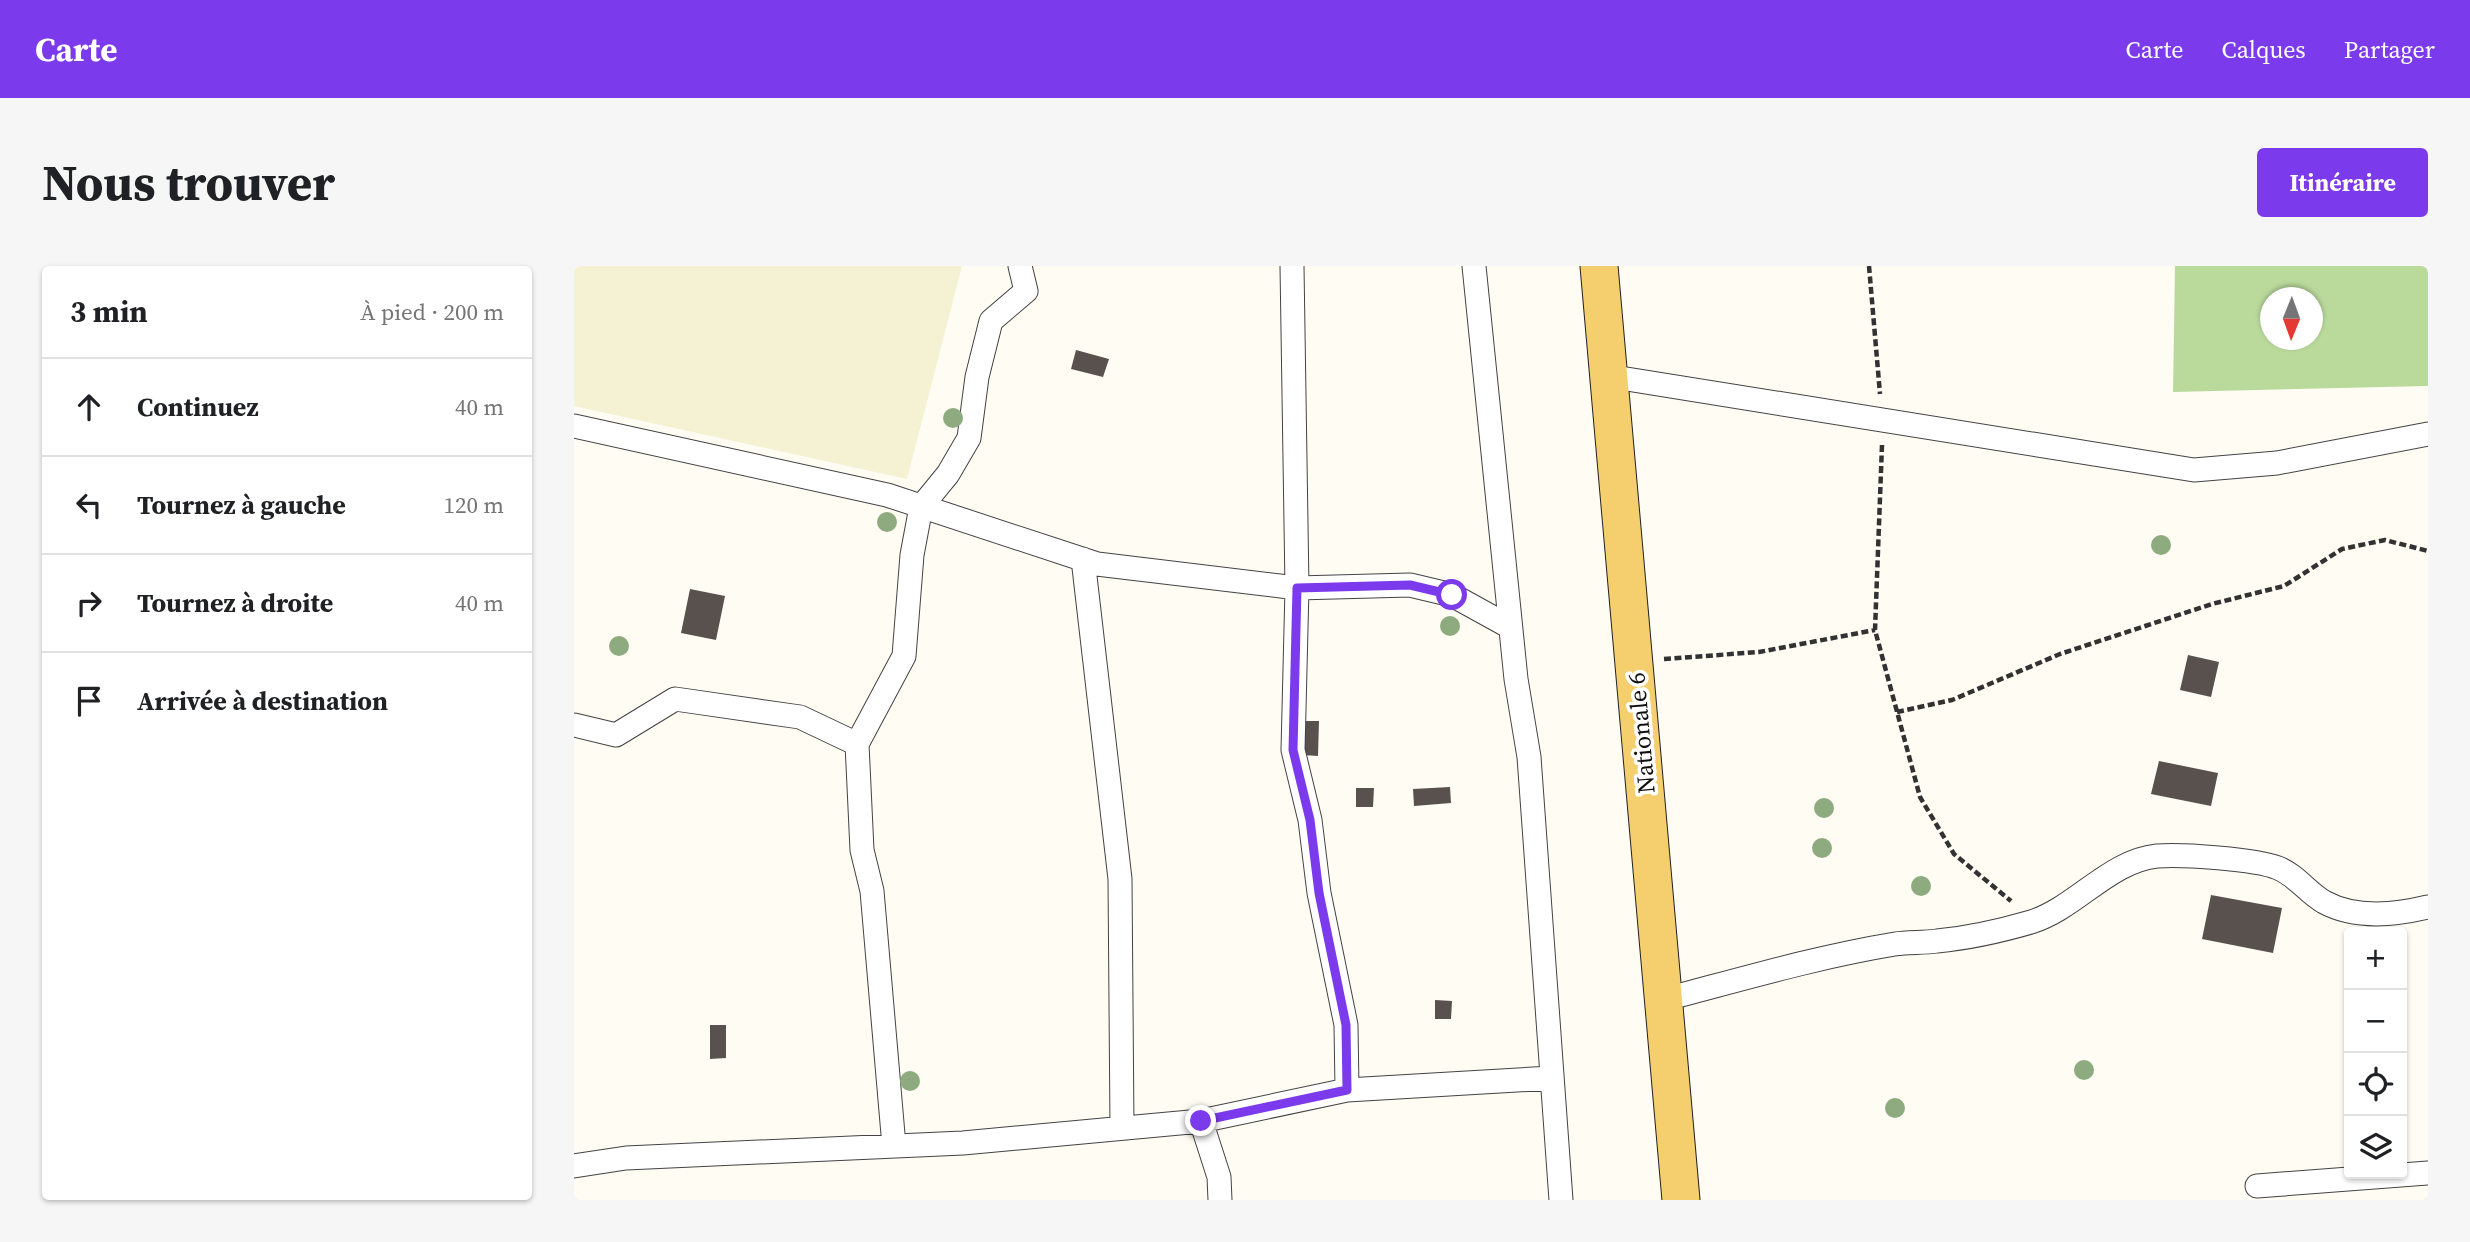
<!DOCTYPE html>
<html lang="fr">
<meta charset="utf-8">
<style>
body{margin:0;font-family:"Source Serif 4",serif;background:#f6f6f6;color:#202124}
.controls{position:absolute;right:21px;bottom:21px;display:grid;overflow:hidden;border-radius:7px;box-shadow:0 2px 5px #0004}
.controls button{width:63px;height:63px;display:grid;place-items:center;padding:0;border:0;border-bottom:2px solid #e0e0e0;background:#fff;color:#202124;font:35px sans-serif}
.compass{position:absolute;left:1686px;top:21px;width:63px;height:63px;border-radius:50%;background:#fff;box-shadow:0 2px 5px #0004;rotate:181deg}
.stop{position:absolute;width:21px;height:21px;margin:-16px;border:5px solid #7c3aed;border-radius:50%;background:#fff}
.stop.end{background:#7c3aed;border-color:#fff;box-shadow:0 2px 7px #0008}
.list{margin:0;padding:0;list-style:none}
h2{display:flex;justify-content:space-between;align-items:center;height:91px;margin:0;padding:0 28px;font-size:30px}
h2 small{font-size:23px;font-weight:400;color:#757577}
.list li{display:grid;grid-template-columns:46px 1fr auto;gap:21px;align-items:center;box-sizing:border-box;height:98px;padding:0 28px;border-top:2px solid #e0e0e0}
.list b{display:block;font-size:26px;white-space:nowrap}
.list em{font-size:23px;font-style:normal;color:#757577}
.icon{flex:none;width:38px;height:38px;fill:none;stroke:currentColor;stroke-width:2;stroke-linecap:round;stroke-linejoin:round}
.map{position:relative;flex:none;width:1854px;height:934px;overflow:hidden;border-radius:7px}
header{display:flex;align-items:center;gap:42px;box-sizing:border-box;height:98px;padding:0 35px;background:#7c3aed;color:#fff}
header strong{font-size:33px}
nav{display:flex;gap:38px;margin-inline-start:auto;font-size:24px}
.intro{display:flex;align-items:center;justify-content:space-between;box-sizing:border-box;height:168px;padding:0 42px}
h1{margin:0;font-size:49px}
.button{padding:18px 32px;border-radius:7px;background:#7c3aed;color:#fff;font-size:24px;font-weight:700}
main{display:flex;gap:42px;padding:0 42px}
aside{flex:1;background:#fff;border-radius:7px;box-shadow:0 2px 5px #0004}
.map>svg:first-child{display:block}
</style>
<header>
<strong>Carte</strong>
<nav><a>Carte</a><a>Calques</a><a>Partager</a></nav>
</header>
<div class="intro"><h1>Nous trouver</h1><a class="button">Itinéraire</a></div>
<main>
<aside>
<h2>3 min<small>À pied · 200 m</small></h2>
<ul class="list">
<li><svg class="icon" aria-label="ahead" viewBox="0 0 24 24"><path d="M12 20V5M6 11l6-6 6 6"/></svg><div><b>Continuez</b></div><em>40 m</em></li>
<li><svg class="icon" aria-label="left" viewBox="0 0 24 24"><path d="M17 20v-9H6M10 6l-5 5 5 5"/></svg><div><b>Tournez à gauche</b></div><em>120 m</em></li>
<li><svg class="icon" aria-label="right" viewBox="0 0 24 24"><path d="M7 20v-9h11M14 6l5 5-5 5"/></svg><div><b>Tournez à droite</b></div><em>40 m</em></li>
<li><svg class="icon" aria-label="arrive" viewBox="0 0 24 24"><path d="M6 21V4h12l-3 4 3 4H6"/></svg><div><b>Arrivée à destination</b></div></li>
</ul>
</aside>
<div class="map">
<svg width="1854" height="934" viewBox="0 0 1854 934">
<rect width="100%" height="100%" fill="#fffcf4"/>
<path fill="#f5f1d3" d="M0,0h388l-55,213 -333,-73z"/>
<path fill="#bada9c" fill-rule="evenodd" d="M1601,0h253v120l-255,6zM1696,32h42v42h-42z"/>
<path fill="#59514d" d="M502,84l33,9 -6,18 -32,-8z
M116,323l35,7 -9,44 -35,-7z
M1614,389l31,7 -8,35 -31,-7z
M729,455h16l-1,35 -16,-1z
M1585,495l59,12 -7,33 -60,-12z
M876,521l1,16 -37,3 -1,-17z
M782,522h18l-1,19h-17z
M1637,629l71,13 -9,45 -71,-14z
M861,734l17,1 -1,18h-16z
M136,759h16v33l-16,1z"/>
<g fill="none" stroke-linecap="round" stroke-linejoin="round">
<defs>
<path id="minor" d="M900,0l42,413 13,78 32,443
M1034,110l586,94 83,-7 151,-29
M0,160l313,69 210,69 200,24 113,-3 42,10 58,32
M509,293l37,320 2,249
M0,459l42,10 59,-36 125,18 57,27
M1088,734c77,-20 154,-43 233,-56 14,-2 28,-1 42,-3 32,-3 63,-10 94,-19 45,-14 78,-61 126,-66 24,-2 99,3 121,12 18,7 29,24 46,34 31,17 71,13 104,5
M773,824l205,-12
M320,880l-22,-255 -10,-41 -5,-106 47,-88 8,-101 9,-48 27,-33 21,-36 8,-61 14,-56 35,-30 -6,-25
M0,900l52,-8 337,-15 238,-22
M1683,920l171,-13
M646,934l-1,-23 -18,-56 146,-31 -1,-65 -27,-132 -9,-73 -17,-70 4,-162 -5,-322"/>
<path id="primary" d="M1025,0l82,934"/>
</defs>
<use href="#minor" stroke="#434343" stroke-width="25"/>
<use href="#primary" stroke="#212121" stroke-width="39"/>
<path stroke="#323232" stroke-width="4.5" stroke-dasharray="7 3.5" stroke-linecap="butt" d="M1295,0l11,128
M1308,179l-7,185 45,167 34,57 57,47
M1090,393l95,-7 116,-22
M1323,446l55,-12 108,-46 152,-50 72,-18 58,-37 43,-9 43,11"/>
<use href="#minor" stroke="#fff" stroke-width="23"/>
<use href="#primary" stroke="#f5cf6d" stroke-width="37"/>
</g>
<g fill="#8eab80">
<circle cx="379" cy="152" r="10"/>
<circle cx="313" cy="256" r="10"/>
<circle cx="1587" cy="279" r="10"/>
<circle cx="876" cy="360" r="10"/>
<circle cx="45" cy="380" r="10"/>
<circle cx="1250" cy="542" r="10"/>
<circle cx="1248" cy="582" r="10"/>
<circle cx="1347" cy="620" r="10"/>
<circle cx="1510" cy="804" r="10"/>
<circle cx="336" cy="815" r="10"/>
<circle cx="1321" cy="842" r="10"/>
</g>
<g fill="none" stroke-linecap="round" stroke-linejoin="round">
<path stroke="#7c3aed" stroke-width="9" d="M627,855l146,-31 -1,-65 -27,-132 -9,-73 -17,-70 4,-162 113,-3 42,10"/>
</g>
<g text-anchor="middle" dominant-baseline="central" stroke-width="7" stroke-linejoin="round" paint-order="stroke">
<g font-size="24" fill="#101010" stroke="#fff">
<text transform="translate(1067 467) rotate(-95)">Nationale 6</text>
</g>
</g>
</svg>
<div class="controls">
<button>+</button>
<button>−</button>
<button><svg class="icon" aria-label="locate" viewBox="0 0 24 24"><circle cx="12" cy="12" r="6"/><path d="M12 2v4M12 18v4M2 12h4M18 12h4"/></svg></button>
<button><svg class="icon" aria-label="layers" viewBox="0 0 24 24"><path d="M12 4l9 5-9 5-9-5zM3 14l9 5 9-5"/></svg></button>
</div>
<svg class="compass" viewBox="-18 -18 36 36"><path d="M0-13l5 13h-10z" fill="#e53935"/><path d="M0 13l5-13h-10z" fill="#757577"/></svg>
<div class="stop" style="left:878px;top:329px"></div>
<div class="stop end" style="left:627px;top:855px"></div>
</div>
</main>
